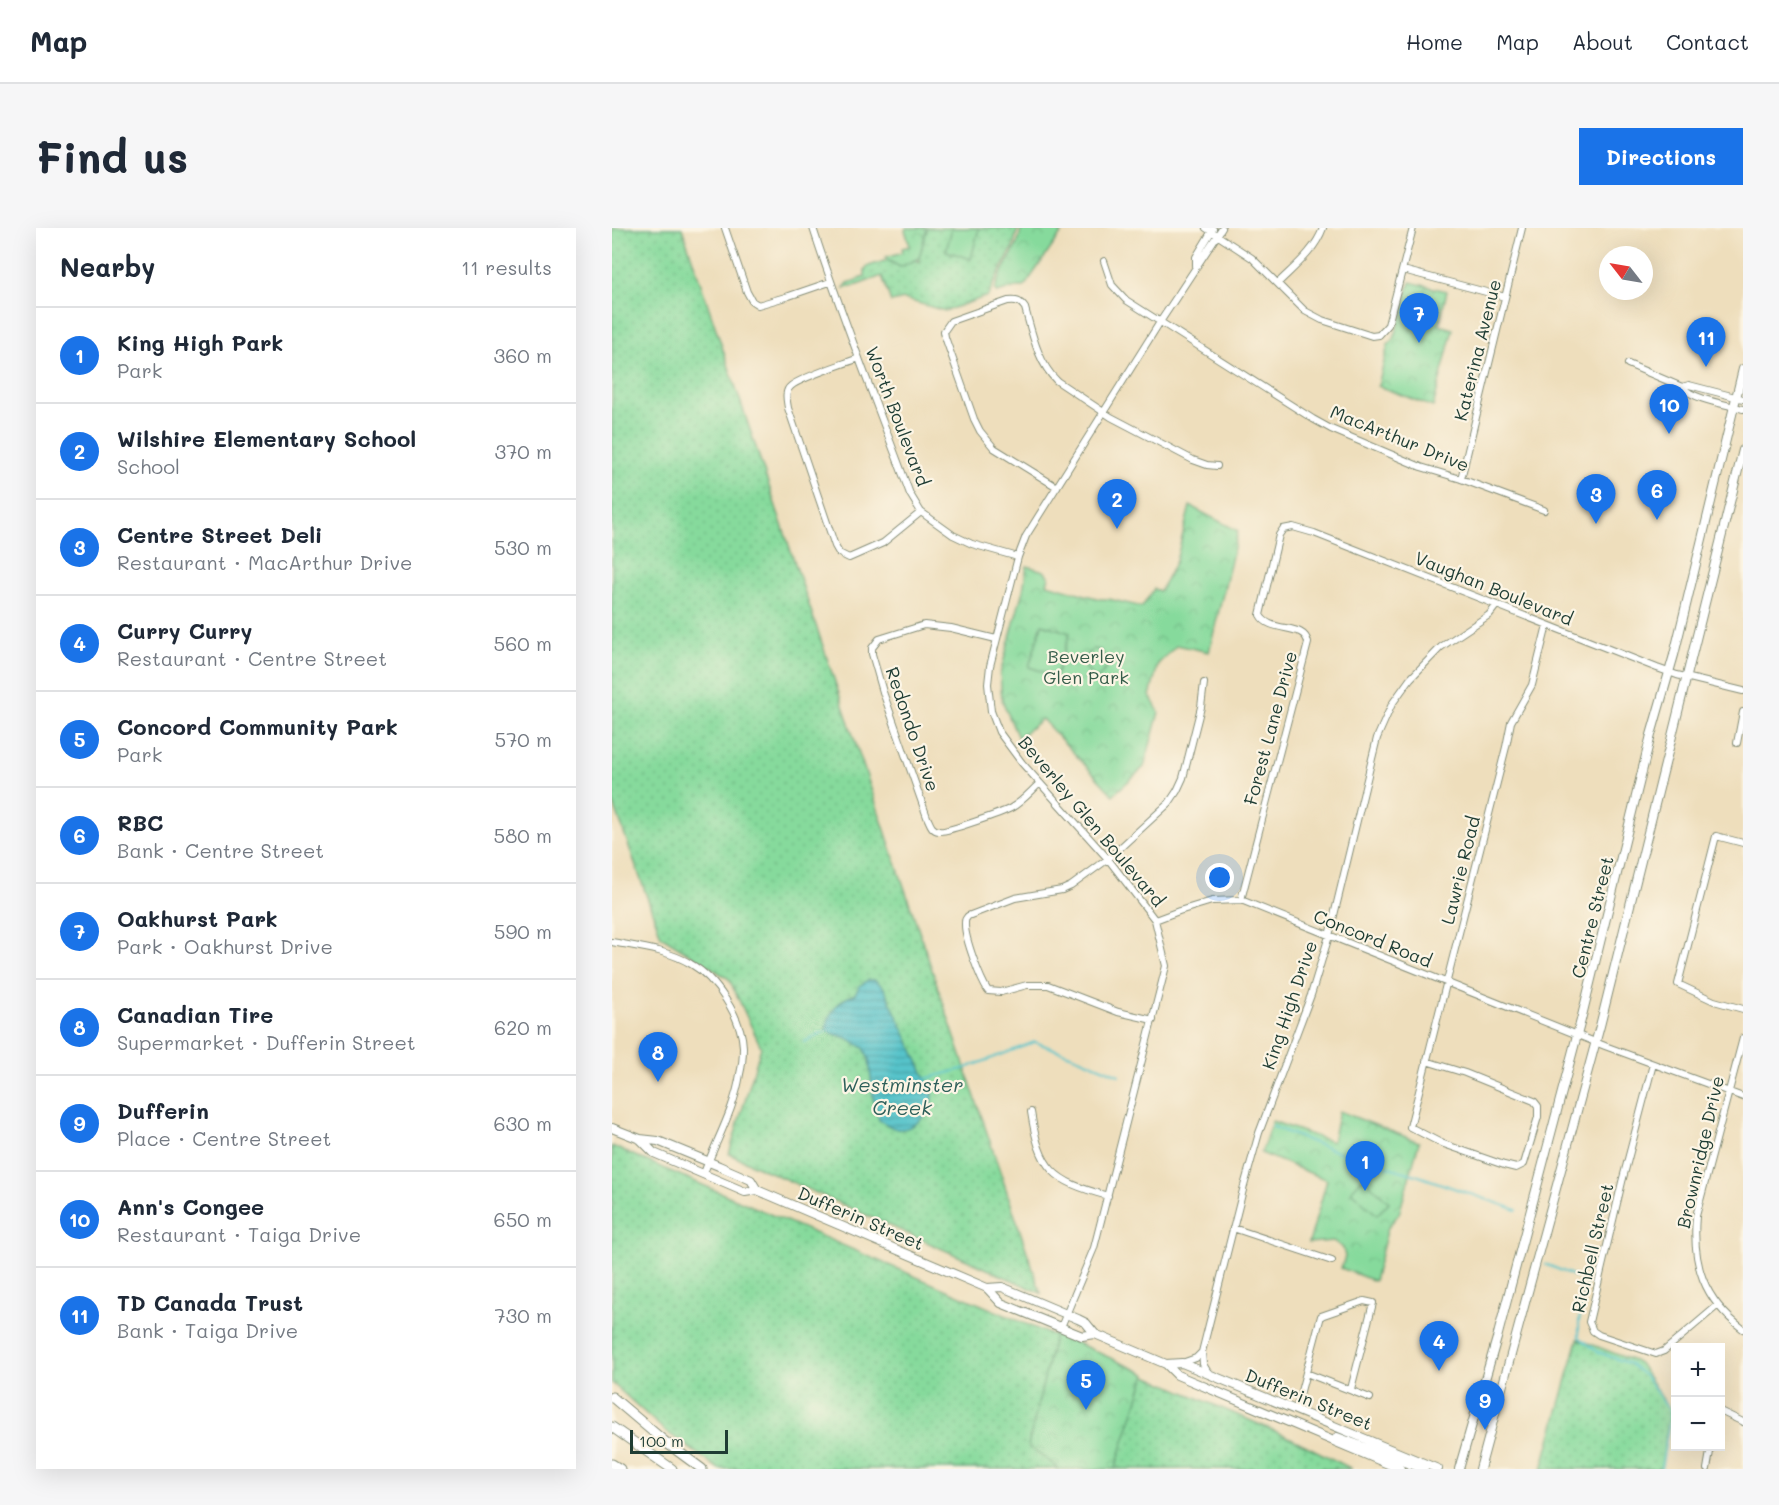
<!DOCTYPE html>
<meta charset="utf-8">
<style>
body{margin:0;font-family:Mali,sans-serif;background:#f6f6f7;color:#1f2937}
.controls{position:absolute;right:18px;bottom:18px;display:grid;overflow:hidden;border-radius:0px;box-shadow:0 6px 24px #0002}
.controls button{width:54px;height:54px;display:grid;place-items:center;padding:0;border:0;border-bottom:2px solid #e0e1e3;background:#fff;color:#1f2937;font:30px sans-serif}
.compass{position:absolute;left:987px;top:18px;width:54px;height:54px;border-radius:50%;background:#fff;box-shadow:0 6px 24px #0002;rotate:301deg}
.scale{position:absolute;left:18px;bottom:15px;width:98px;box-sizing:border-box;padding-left:6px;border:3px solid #1f3d34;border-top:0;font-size:16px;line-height:21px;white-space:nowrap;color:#1f3d34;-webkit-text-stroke:4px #fcf5e5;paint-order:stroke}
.you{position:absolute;left:608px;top:650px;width:21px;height:21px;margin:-15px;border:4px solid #fff;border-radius:50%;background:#1a73e8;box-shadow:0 0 0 9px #1a73e833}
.badge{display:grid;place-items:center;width:39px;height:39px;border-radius:50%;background:#1a73e8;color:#fff;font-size:20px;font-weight:700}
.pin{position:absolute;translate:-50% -50px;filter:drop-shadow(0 2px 3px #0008)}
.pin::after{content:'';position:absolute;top:32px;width:21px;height:18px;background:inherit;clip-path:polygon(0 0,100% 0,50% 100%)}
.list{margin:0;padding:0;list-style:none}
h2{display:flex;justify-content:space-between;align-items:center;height:78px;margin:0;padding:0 24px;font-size:26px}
h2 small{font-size:20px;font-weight:400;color:#747a83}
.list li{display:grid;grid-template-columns:39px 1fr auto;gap:18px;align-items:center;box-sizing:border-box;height:96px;padding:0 24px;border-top:2px solid #e0e1e3}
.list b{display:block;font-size:22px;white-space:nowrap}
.list p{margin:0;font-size:20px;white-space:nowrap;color:#747a83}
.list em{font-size:20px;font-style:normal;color:#747a83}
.map{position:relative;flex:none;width:1131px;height:1241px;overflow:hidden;border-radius:0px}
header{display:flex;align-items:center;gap:36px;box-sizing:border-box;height:84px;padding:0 30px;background:#fff;border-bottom:2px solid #e0e1e3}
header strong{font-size:28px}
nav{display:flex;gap:33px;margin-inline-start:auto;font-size:21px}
.intro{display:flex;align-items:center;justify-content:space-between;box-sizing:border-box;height:144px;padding:0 36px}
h1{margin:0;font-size:42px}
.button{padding:15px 27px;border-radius:0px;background:#1a73e8;color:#fff;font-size:21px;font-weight:700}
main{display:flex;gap:36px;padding:0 36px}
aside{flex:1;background:#fff;border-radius:0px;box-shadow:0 6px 24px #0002}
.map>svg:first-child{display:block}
</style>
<header>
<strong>Map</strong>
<nav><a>Home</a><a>Map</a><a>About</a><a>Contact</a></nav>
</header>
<div class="intro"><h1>Find us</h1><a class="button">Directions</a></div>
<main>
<aside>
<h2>Nearby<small>11 results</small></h2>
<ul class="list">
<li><span class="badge">1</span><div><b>King High Park</b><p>Park</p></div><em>360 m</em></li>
<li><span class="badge">2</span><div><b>Wilshire Elementary School</b><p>School</p></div><em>370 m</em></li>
<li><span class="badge">3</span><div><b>Centre Street Deli</b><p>Restaurant · MacArthur Drive</p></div><em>530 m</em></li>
<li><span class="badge">4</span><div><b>Curry Curry</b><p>Restaurant · Centre Street</p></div><em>560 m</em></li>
<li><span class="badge">5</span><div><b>Concord Community Park</b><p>Park</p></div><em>570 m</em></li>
<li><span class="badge">6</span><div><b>RBC</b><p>Bank · Centre Street</p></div><em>580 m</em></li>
<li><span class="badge">7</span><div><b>Oakhurst Park</b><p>Park · Oakhurst Drive</p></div><em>590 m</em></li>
<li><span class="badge">8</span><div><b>Canadian Tire</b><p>Supermarket · Dufferin Street</p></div><em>620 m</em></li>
<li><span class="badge">9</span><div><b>Dufferin</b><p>Place · Centre Street</p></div><em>630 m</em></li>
<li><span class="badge">10</span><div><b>Ann's Congee</b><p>Restaurant · Taiga Drive</p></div><em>650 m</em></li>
<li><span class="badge">11</span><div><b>TD Canada Trust</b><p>Bank · Taiga Drive</p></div><em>730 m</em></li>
</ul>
</aside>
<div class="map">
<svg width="1131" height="1241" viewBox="0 0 1131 1241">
<defs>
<pattern id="grass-dots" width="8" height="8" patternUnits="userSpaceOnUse" patternTransform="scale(1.5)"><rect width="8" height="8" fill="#86da9c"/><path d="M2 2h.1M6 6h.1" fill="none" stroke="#73bc87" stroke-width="1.8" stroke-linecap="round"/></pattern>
<pattern id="park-crowns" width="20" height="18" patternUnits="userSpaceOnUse" patternTransform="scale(1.5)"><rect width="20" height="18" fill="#86da9c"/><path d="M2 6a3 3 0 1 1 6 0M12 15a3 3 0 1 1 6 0" fill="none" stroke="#73bc87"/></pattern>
<pattern id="water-rules" width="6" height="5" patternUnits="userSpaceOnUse" patternTransform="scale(1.5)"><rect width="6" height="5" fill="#57c4cb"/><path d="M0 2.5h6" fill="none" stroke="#47a0a6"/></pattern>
</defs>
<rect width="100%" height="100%" fill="#fcf5e5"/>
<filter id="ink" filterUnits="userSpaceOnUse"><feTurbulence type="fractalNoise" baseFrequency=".0167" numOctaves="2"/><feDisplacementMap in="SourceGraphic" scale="12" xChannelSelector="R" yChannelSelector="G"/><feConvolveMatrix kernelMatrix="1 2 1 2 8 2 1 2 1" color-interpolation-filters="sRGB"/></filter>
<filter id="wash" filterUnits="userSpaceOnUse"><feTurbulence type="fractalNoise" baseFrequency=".008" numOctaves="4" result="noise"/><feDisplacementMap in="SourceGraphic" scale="24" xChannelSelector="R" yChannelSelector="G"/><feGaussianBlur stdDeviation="1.35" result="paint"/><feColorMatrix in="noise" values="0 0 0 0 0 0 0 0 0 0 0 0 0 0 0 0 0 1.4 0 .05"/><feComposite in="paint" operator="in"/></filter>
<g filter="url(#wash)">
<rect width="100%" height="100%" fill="#eedebc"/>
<path fill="url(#grass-dots)" stroke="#528c68" stroke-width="1.5" d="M0,0h70l359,1065 -312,-139 32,-107 -32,-68 -68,-43 -49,-137z
M315,0h91l-5,19 -18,33 -7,16 -43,15 -41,-12 -13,3 -9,-26 -30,11 -8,1 4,-5 17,-6v-8l4,-3 18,-6 13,7 15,-7 5,3 -1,-5z
M0,918l679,292 61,31h-633l-55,-39 -52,-47z
M966,1111l61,24 31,47 -9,59h-119z"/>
<path fill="url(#park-crowns)" stroke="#528c68" stroke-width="1.5" d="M294,0h21l-8,30 -19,9 -13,-7 -1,-3 17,-5 -1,-4 8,-2 -5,-16z
M409,0h44l-41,59h-7l-20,6 -2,-3c4,-22 24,-38 26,-62z
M798,54l37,9 -8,34 14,4 -20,78 -55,-21 10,-41 6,-6z
M578,278l48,25 -29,121 -32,-7 -19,19 -8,32 9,16 -15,55 -31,28 -71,-76 -24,19 -16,-38 -2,-26 23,-84 4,-24 17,5 5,6 -2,7 53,15h9l33,8 12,-18 6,2 16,-30z
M727,883l80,31 -20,72 -11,13 -14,54 -33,-13 4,-11 -2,-9 -10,-7 -24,2 18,-63 -66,-27 11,-32 60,21z
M443,1105l91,41 -31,95h-58v-2l-29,-21z"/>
<path fill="#86da9c" stroke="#528c68" stroke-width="1.5" d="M340,0h27l-8,31 -25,-8z
M430,396l28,9 -14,43 -27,-9z
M481,421l7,1 9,11v4l-13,15 -11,-13 -1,-7z
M751,950l26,24 -12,13 -26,-24z"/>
<path fill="url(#water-rules)" stroke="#3b8080" stroke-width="1.5" d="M256,752h7l9,8 49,106c1,16 -18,37 -36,35 -6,-1 -12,-6 -18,-9l-6,-23 -4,-38 -5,-11 -17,-10 -16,-5 -5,-6c5,-17 13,-27 29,-33l4,-7z"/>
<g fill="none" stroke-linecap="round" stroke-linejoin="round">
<path stroke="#57c4cb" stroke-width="2" d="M192,814l26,-13
M313,851l41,-11 69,-26 41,15 43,18
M659,898l67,26 78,23 101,35
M933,1036l42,17 -8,40v16l19,15 32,12 16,13 25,36 -10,56"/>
</g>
</g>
<g filter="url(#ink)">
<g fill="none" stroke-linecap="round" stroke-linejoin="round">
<defs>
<path id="minor" d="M113,0l22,64 5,9 6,4 31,-9 41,-14
M201,0c29,90 64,177 97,266l11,18 32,23 19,9 46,13
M594,0l46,30 53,53 17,9 50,16 7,-1 9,-10 25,-97
M492,33l8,24 14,15 187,119 18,10 90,38 40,12 83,31
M584,37v-8l17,-28
M791,42l102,27
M666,55c16,-16 37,-32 45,-55
M247,130c-15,6 -58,19 -68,28 -7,5 -4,15 -3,22l47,138 4,7 10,5 34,-15 38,-31
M1016,136l54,23c12,13 44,17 61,22
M1070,159l7,-2 54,14
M849,251l61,-251
M445,259l-63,-39 -14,-17 -6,-12 -29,-82 -1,-6 7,-10 57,-20c9,-1 12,0 17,7 7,25 13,55 32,73l54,36 82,43 14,5 10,1
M384,411l-45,-11 -27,-3 -45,14 -7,9v6l11,38 44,125c3,6 4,13 12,14 6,2 65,-19 72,-23 11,-6 20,-17 29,-25
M1125,515l6,-31
M1131,615l-27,-7 -38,148 36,17 29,8
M629,672l67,-257c-3,-21 -38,-9 -48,-28l19,-80 4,-6 10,-2 21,6 343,135 20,7 66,16
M543,692l24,-9 33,-10 29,-1 364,146 138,51
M0,714c27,5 56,8 79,22 25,14 51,54 52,83 0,9 -1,19 -3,27 -5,34 -24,67 -36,99
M541,792l-35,-8 -70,-27h-21l-26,7 -13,-1c-8,-12 -23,-52 -23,-66 0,-6 0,-5 3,-9l47,-18 47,-8 9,-4 37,-27 61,-56 8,-12 6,-13 18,-71 3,-24
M1131,810l-47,178c-4,48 7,83 47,113
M814,833l39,12 69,28 4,5v11l-14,47 -8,4 -12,-3 -63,-22 -31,-16 96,-380 5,-25 21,-37 15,-60
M1041,836l-31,118 -33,140 4,9 6,4 57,19 8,-3 53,-45
M419,884c9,58 21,69 77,84
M621,1000l99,33
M449,1099l33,-79 72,-282 -11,-46 -47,-61 -86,-96 -23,-31 -8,-21 -3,-27 2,-18 28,-109 8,-21 134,-214 62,-94
M570,1135l14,-5 6,-6
M694,1145l64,25
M597,1146l-6,-10 -1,-12 42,-166 15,-53 52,-138 18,-59 48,-198 15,-34 18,-25 31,-32 48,-32 7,-9
M684,1182l25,-94 43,-15 9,2 -22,86
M1108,1183l23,11
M1095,1241l4,-23"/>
<path id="major" d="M0,900l28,11 18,2 61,25 32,14 6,10
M28,911l14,14 91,39 12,-2 230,98 14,15 81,33 13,-2
M375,1060l15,-1 76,32 8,4 9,11 71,30 11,11 223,94
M554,1136l16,-1 256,106
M725,1209l86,32
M847,1241l38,-131 84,-318 70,-285 23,-80 69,-286
M868,1241l120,-443 143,-576"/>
<path id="highway" d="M0,1169l52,44 38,28
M0,1199l60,42
M0,1236l8,5"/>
</defs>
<use href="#minor" stroke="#868e78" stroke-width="8"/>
<use href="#major" stroke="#868e78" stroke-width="10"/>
<use href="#highway" stroke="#868e78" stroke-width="11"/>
<use href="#minor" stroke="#fff" stroke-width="6"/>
<use href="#major" stroke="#fff" stroke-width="8"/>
<use href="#highway" stroke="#fff" stroke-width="9"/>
</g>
</g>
<g text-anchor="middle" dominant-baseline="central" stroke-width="4.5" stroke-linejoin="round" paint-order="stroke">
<g font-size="18" fill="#1f3d34" stroke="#fcf5e5">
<text transform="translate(865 122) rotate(-76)">Katerina Avenue</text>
<text transform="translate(286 188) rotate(69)">Worth Boulevard</text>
<text transform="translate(788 210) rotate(22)">MacArthur Drive</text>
<text transform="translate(882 360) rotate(22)">Vaughan Boulevard</text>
<text transform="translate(658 500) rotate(-75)">Forest Lane Drive</text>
<text transform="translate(301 501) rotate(71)">Redondo Drive</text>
<text transform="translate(480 593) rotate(50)">Beverley Glen Boulevard</text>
<text transform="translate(848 642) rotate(-76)">Lawrie Road</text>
<text transform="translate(980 689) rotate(-76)">Centre Street</text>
<text transform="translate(761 710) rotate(22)">Concord Road</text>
<text transform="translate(677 777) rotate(-71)">King High Drive</text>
<text transform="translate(1088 924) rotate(-77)">Brownridge Drive</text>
<text transform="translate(249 990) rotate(23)">Dufferin Street</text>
<text transform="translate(980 1020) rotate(-77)">Richbell Street</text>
<text transform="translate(697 1171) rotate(22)">Dufferin Street</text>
</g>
<g font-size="18" fill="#345c49" stroke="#fcf5e5">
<text x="474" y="428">Beverley<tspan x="474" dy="21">Glen Park</tspan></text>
</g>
<g font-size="20" font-style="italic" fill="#2d5f5a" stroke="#fcf5e5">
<text x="290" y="856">Westminster<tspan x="290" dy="23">Creek</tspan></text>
</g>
</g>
</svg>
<div class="controls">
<button>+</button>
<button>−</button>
</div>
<svg class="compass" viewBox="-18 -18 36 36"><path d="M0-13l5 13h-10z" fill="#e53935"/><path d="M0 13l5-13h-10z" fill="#747a83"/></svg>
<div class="scale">100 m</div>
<div class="you"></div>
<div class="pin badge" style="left:753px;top:963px">1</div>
<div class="pin badge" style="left:505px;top:301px">2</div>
<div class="pin badge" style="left:984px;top:296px">3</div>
<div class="pin badge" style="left:827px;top:1143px">4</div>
<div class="pin badge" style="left:474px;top:1182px">5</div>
<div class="pin badge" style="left:1045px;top:292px">6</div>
<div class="pin badge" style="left:807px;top:115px">7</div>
<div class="pin badge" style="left:46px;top:854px">8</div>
<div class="pin badge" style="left:873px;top:1202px">9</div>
<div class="pin badge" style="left:1057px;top:206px">10</div>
<div class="pin badge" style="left:1094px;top:139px">11</div>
</div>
</main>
